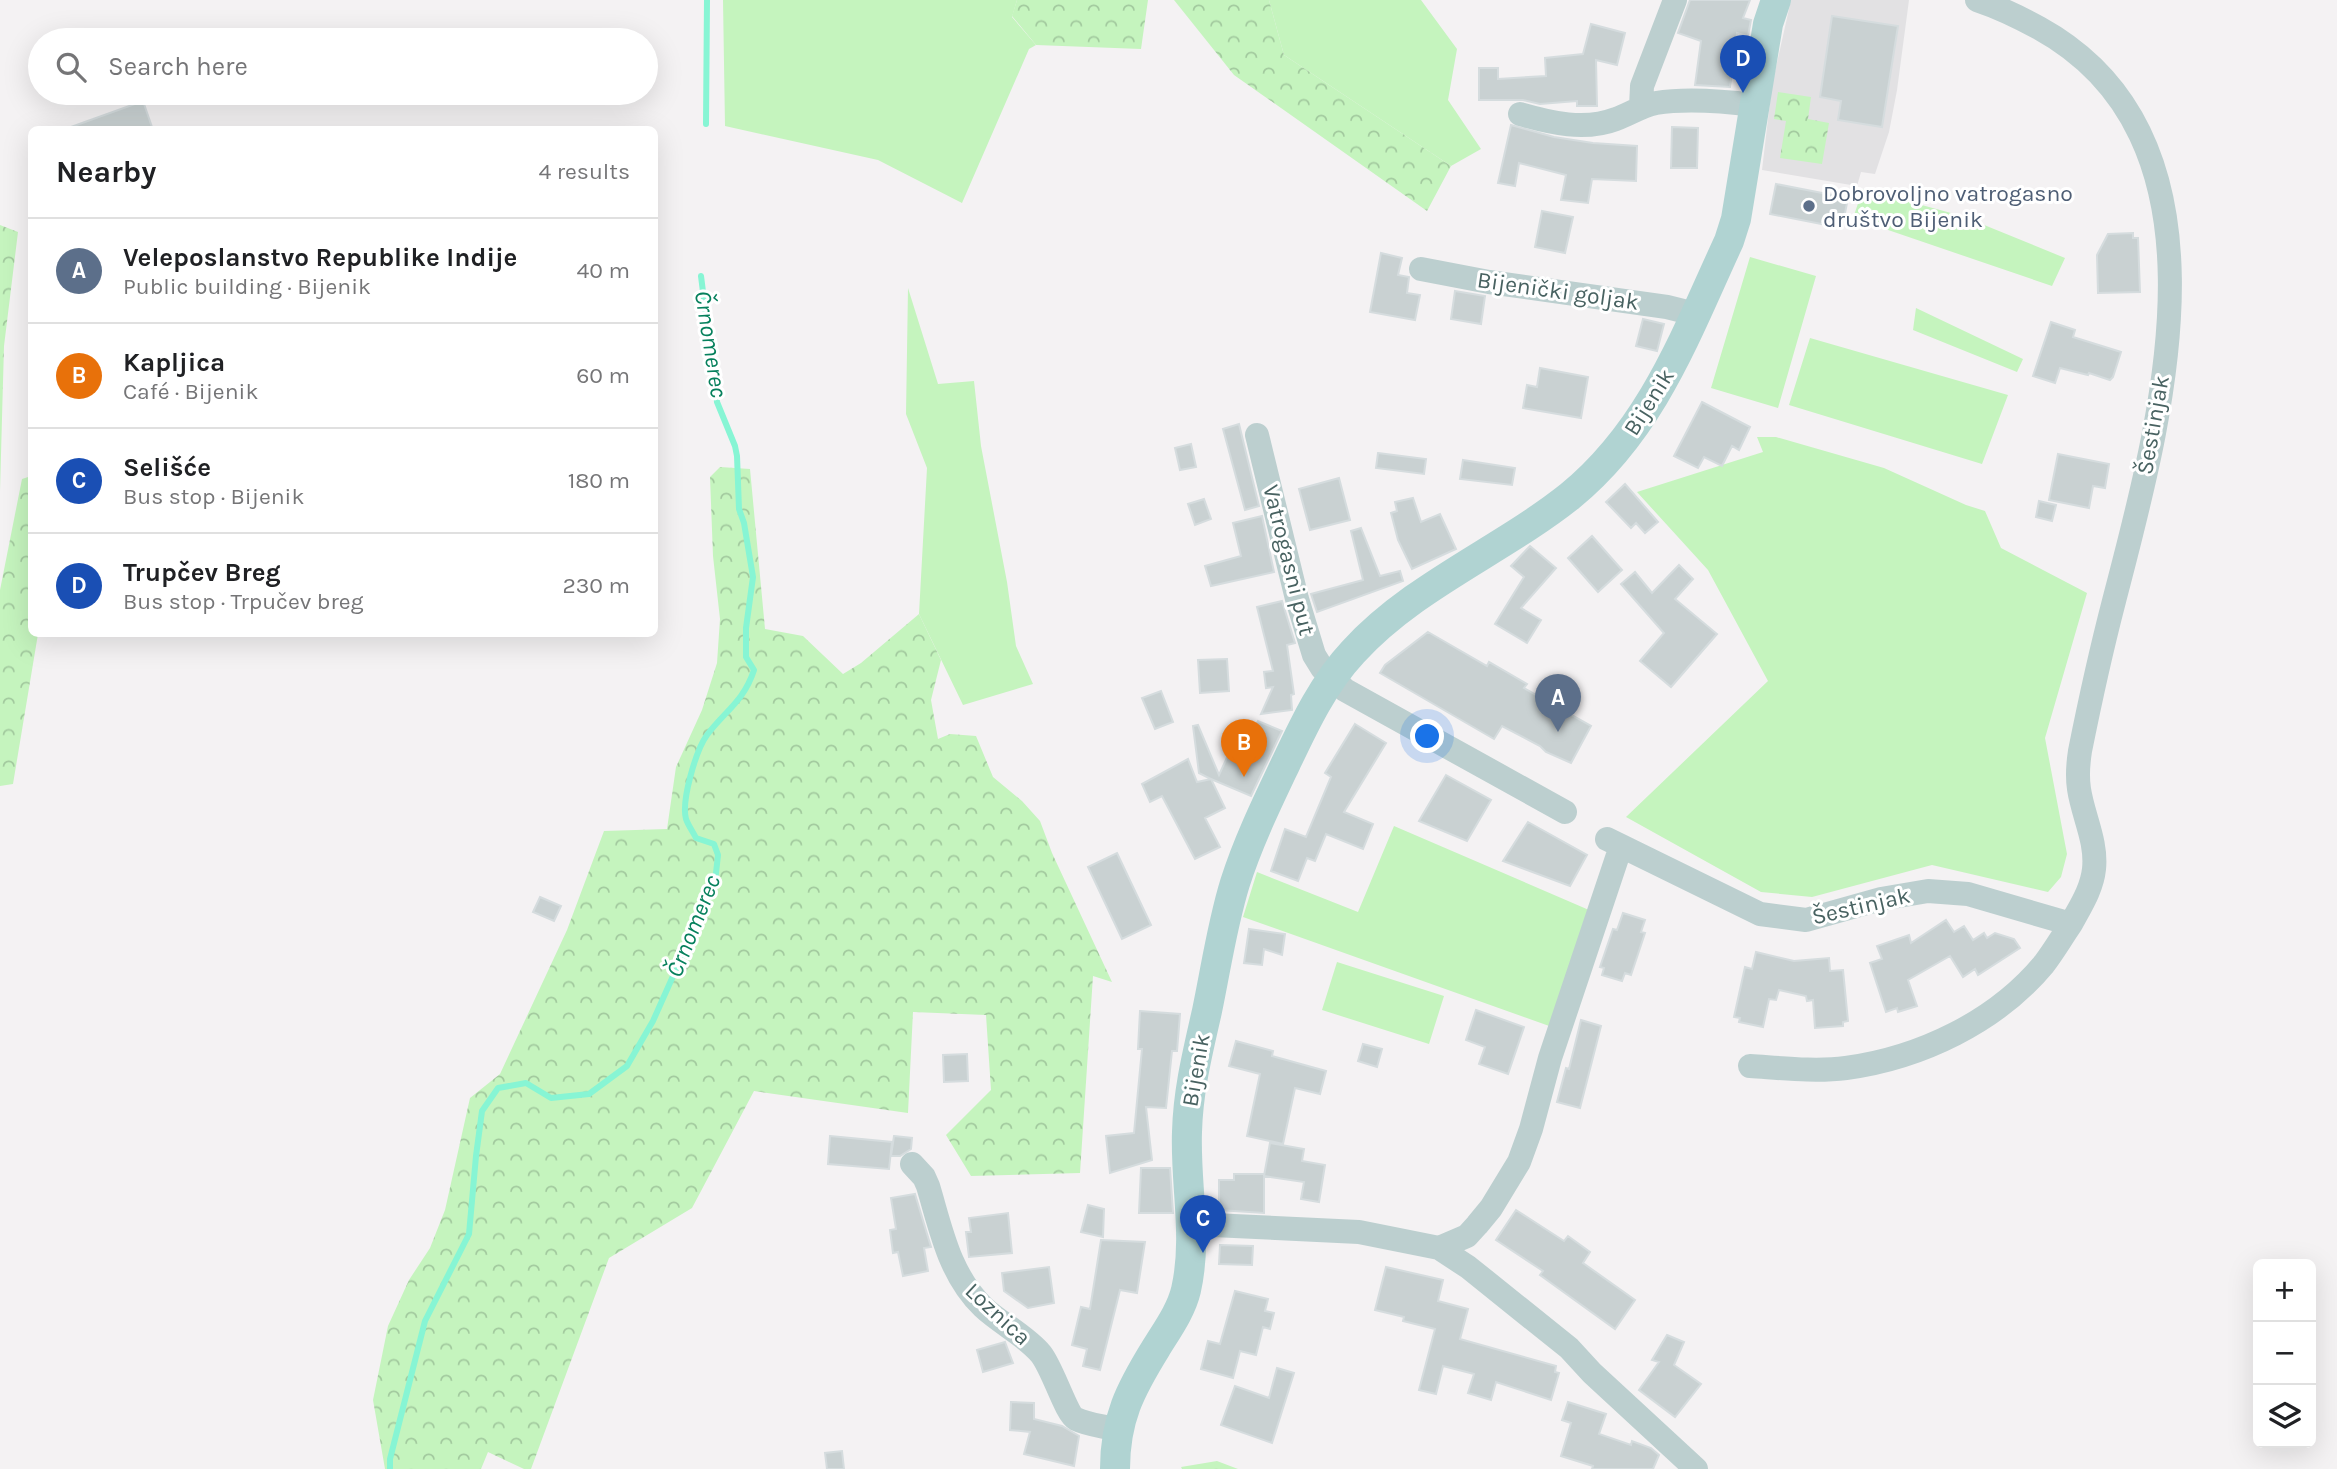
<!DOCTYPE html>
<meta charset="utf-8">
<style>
body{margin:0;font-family:Karla,sans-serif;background:#f2f2f2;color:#202124}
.controls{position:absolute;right:21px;bottom:21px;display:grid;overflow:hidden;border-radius:10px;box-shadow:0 7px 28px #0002}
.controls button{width:63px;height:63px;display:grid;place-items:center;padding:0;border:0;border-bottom:2px solid #e0e0e0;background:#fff;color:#202124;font:35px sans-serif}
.you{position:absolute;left:1428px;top:737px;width:24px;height:24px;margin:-18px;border:5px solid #fff;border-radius:50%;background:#1a73e8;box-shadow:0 0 0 10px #1a73e833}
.badge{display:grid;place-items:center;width:46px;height:46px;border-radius:50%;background:#0b8043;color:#fff;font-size:23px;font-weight:700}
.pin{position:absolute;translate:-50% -58px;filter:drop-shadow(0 2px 4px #0008)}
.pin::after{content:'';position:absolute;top:37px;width:24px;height:21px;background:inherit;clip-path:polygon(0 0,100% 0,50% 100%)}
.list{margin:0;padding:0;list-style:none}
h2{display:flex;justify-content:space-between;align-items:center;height:91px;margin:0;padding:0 28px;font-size:30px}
h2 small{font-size:23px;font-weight:400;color:#757577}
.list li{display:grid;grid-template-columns:46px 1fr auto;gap:21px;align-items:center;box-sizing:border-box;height:105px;padding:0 28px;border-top:2px solid #e0e0e0}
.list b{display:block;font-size:26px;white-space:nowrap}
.list p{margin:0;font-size:23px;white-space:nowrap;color:#757577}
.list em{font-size:23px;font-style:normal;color:#757577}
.icon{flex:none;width:38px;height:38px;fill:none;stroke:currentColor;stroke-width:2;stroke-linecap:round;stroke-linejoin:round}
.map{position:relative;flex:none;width:2337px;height:1469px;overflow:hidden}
.search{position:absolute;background:#fff;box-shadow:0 7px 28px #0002;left:28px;top:28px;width:630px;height:77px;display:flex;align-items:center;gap:18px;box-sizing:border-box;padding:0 24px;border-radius:38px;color:#757577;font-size:26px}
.panel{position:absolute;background:#fff;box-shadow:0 7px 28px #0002;left:28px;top:126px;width:630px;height:511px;border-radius:10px}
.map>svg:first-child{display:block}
</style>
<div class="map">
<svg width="2337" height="1469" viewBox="0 0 2337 1469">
<defs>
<pattern id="forest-crowns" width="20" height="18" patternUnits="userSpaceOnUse" patternTransform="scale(1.75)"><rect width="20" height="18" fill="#c5f4be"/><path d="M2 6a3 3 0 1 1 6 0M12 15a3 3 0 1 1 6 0" fill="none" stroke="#a2c99e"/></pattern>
</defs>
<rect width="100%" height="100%" fill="#f4f2f3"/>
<path fill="#e2e1e3" d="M1791,0h118l-12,90 -8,42 -14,42 -14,-2 -4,14 -95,-16 10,-85z"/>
<path fill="#c5f4be" d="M723,0h294l-5,17 24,28 -7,4 -67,154 -84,-43 -153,-34z
M1269,0h152l36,49 -9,51 33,49 -30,17 -167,-111z
M1863,189l99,27 103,42 -13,28 -199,-68z
M1750,257l66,19 -38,132 -67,-20z
M908,288l30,96 36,-3 7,65 26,136 9,64 17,38 -70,21 -44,-91 8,-146 -21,-54z
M1916,308l107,51 -6,13 -104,-42z
M1810,338l198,57 -26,69 -193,-59z
M1757,437h19l108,31 82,37 19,6 16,37 86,45 -42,145 22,116 -6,23 -13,15 -116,-27 -120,32 -51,-5 -135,-75 142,-136 -60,-111 -71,-78 126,-40z
M1394,826l195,84 -37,117 -309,-110 14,-45 101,40z
M1337,962l107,34 -15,48 -107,-34z"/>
<path fill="url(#forest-crowns)" d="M1017,0h131l-7,49 -105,-4 -24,-29z
M1174,0h95l15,55 167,111 -24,45 -193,-136z
M1778,92l33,5 -3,22 21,4 -7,41 -42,-6 6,-37 -12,-2z
M0,225l18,7 -14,114 -4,145z
M720,467l30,2 15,160 38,7 40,38 18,-11 58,-49 22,46 -10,40 7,39 12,-5 26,2 17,41 29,24 18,20 12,32 60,129 -19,-6 -13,197 -109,3 -25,-41 45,-45 -5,-75 -73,-3 -5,101 -154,-22 -62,117 -83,50 -78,211h-7l-36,-17 -7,17h-96l-12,-69 15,-74 21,-46 21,-32 15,-38 25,-112 30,-24 67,-144 37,-99 63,-2 9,-62 26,-57 15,-47 3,-44 -7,-63 -3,-79z
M31,476l1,158h6l-25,150 -13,2v-196l22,-111z
M1217,1461l21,8h-56l-1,-2z"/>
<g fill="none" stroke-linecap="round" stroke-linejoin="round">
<path stroke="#87f5d4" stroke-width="6" d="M706,124l1,-124
M390,1469v-10l35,-138 44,-87 7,-78 6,-45 16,-23 28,-5 25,15 38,-4 38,-28 26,-45 62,-139 3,-27 -4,-11 -18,-6c-3,-6 -8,-13 -10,-19 -5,-18 10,-69 21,-84 18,-24 37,-34 47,-65l-8,-13v-29l7,-51 -9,-54 -5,-14 -2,-53 -2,-10 -18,-44 -16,-126"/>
</g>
<path fill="#c9d1d2" stroke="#d5dcde" stroke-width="2" d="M1690,0h60l-7,18 8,2 -3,16 -11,-3 -7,54 -35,-2 6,-44 -23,-8z
M1832,16l66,10 -16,101 -44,-7 3,-19 -21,-4z
M1591,24l34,9 -8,32 -21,-5 1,46h-20v-5l-37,3 -17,-4h-44v-32h19v11l48,-3 -1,-18 38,-4z
M143,101l10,29h-82v-3z
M1511,125l43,12 39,6 44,3 -1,35 -44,-2 -4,24 -27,-3 5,-25 -47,-12 -4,23 -17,-3z
M1672,127l26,1 -1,40h-26z
M1776,184l72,14 -6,30 -72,-14z
M1542,211l31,6 -8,36 -30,-6z
M2133,233v5h5l2,54 -42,1 -1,-38 11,-21z
M1381,253l21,5 -4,17 11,2 -2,16 13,2 -5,25 -45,-8z
M1455,291l30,5 -4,28 -30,-5z
M1643,319l21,5 -7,27 -21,-5z
M2051,322l24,8 -2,7 48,15 -8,25 -3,3 -21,-7 -1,2 -28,-7 -5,15 -22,-7z
M1540,368l48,9 -7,41 -58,-10 4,-23 10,2z
M1702,402l48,25 -11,23 -7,-4 -10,20 -18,-9 -6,11 -24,-12z
M1239,424l20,82 -14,4 -22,-81z
M1191,444l5,23 -16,3 -5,-22z
M1378,453l48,6 -2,15 -48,-6z
M2058,454l51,10 -4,24 -12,-2 -4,22 -40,-8z
M1463,460l52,8 -3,17 -52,-6z
M1339,478l11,42 -40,10 -11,-41z
M1625,484l33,38 -13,11 -9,-10 -5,5 -25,-26z
M1413,498l8,24 19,-8 16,35 -44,20 -14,-29 -7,-27 6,-2 -2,-9z
M1204,499l7,20 -16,6 -7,-21z
M2039,501l17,4 -4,16 -16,-4z
M1262,516l12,56 -63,14 -6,-20 36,-10 -8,-33z
M1361,528l19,48 20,-5 3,10 -86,31 -6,-18 52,-14 -12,-49z
M1592,536l30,34 -24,22 -30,-34z
M1530,546l26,22 -35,40 20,12 -14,23 -32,-19 29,-47 -13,-11z
M1679,565l14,14 -18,20 42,35 -46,53 -31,-26 24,-28 -43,-49 14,-12 17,21z
M1282,601l13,42 -8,2 7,49 -3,1 1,15 -31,4 12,-27 -7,1 -2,-16 9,-1 -16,-64z
M1428,632l59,34 2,-4 38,22 -3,4 67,38 -20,37 -25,-11 -6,-6 -38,-20 -8,13 -114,-66 5,-8z
M1227,659l2,32 -29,2 -2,-33z
M1161,691l12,31 -18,7 -13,-31z
M1244,720l12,5 2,-4 24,10 -31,65 -40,-17 14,29 -20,10 15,29 -25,12 -33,-63 -12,6 -8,-18 46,-25 9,23 14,-3 -12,-6 -6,-47 5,-1 21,50z
M1355,724l31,19 -42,69 29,12 -10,25 -37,-15 -11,27 -8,-3 -9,23 -27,-10 14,-42 21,8 25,-60 -6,-4z
M1446,775l45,25 -24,41 -48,-20z
M1528,822l59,33 -17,31 -67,-25z
M1117,853l34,72 -29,14 -34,-72z
M540,897l21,9 -7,15 -21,-9z
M1623,913l22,7 -4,12 4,1 -14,42 -6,-2 -3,8 -20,-6 2,-7 -4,-1 13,-38 4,1z
M1946,920l8,12 10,-6 9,14 11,-7 3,5 8,-5 19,6 6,9 -42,27 -3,-6 -12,8 -13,-21 -42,24 9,26 -19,6 -1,-4 -11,4 -16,-49 12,-4 -5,-13 32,-11 2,8z
M1249,929l36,5 -3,21 -18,-6 -2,16 -18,-2z
M1756,952l38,9 35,-3 1,13 13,-1 5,51 -5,1v4l-28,2 -2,-28 -6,1 -1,-5 -27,-6 -3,10 -7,-1 -6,28 -24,-5 1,-4 -6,-1 11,-50 7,2z
M1476,1010l48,17 -16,47 -29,-10 6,-17 -19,-7z
M1140,1011l40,3 -3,37h-5l-6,57 -20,-1 6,53 -42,13 -4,-37 28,-3 8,-84h-4z
M1581,1020l20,6 -21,82 -23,-6 9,-34 3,1z
M1236,1041l37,10 -1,5 54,15 -6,23 -25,-6 -12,56 -36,-8 13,-62 -31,-8z
M1363,1044l19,5 -5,18 -19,-6z
M967,1054l1,27 -24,1 -1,-27z
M830,1136l62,6 -3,27 -61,-5z
M894,1136l18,2 -1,11 -11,7h-9z
M1270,1143l34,6 -2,12 23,4 -6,37 -18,-3 3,-17 -40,-6z
M1141,1168h29l3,45h-34z
M1234,1174h30v39l-45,-3v-30h15z
M915,1194l16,53 -7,1 4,23 -25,5 -5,-24 -5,1 -3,-23 6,-1 -5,-31z
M1088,1205l16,4 -1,28 -22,-5z
M1516,1210l48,31 4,-5 22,16 -7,11 52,37 -20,29 -75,-54 3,-4 -47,-31z
M1008,1213l4,40 -43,4 -3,-25h5l-2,-14z
M1101,1240l44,2 -8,51 -17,-3 -20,80 -17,-4 4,-17 -15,-4 9,-38 9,2z
M1220,1245l33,1 -1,19 -33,-1z
M1049,1267l5,36 -26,5 -24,-17 -2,-18z
M1386,1267l57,13 -5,21 30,8 -8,30 96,27 -1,6 4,1 -8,27 -55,-18 -5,18 -23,-7 6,-19 -31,-8 -7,28 -17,-4 16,-61 -32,-8 1,-4 -29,-7z
M1235,1291l33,8 -3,12 9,2 -4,16 -7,-2 -7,28 -16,-4 -7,27 -32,-9 7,-28 12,3z
M1667,1335l17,7 -10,23 27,19 -26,33 -36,-27 20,-28 -7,-2z
M1005,1342l8,21 -30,9 -6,-22z
M1277,1368l17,5 -22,70 -51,-18 14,-39 34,12z
M1011,1402l23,1v16l28,7 17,10 -5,30 -50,-12 6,-22 -20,-2z
M1568,1402l38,12 -7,20 32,11 1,-4 19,7 8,7 -6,14h-61l1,-3 -32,-10 10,-33 -9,-3z
M842,1451l2,18h-17l-2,-16z"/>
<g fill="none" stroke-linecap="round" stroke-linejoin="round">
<path stroke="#bccfcf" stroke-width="24" d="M1977,0c21,7 42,17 62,28 203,112 121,395 75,573 -13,50 -24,100 -34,150 -2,13 -3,25 -1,38 4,27 18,52 15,80 -2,20 -14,38 -23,55
M1641,107l1,-21 33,-86
M1520,114c31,9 65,17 96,5 14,-5 25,-13 40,-16 31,-5 66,-2 98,2
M1421,269l68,13 178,25 28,7
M1257,435l40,164 17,56 8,13 23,22 220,122
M1607,839l153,75 46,6 75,-21 47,-8 40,3 103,30c-9,13 -17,27 -27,40 -48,58 -124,94 -198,104 -31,4 -65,0 -96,-2
M912,1164l12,13 4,9c13,43 21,88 55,121 18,17 42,28 58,47 12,15 25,60 35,65 12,6 28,7 42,11
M1191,1224l168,8 80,16 29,19 101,81 23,25 104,96
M1439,1248l28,-12 10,-11 14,-17 28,-46 12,-33 19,-71 71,-212"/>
<path stroke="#b0d3d2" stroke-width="30" d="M1115,1469c0,-50 15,-79 41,-121 11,-18 25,-37 30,-58 12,-53 -1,-105 1,-158 1,-42 11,-81 20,-121 9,-43 15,-86 28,-128 13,-41 32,-80 51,-120 18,-38 37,-79 67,-111 60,-66 148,-101 217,-156 82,-67 116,-162 159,-255l7,-22 32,-195 8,-24"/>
</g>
<circle fill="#5c6f8a" stroke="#fff" stroke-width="2.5" cx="1809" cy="206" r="7"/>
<g text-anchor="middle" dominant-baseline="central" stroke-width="6" stroke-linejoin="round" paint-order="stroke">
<g font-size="23" fill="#4e5e75" stroke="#fff" text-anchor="start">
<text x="1823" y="193">Dobrovoljno vatrogasno<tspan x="1823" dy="26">društvo Bijenik</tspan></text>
</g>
<g font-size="23" fill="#486261" stroke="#fff">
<text transform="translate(1558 291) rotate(8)">Bijenički goljak</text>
<text transform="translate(1649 402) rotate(-58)">Bijenik</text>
<text transform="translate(2153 425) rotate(-80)">Šestinjak</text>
<text transform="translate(1289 560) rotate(76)">Vatrogasni put</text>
<text transform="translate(1861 906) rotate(-13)">Šestinjak</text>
<text transform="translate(1196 1070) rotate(-80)">Bijenik</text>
<text transform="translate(998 1314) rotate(43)">Loznica</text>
</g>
<g font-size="24" font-style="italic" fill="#06805c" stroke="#fff">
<text transform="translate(711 344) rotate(81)">Črnomerec</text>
<text transform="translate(693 926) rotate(-68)">Črnomerec</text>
</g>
</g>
</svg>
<div class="controls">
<button>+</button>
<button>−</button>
<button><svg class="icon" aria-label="layers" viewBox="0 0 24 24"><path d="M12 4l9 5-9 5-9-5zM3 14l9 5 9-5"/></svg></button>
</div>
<div class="you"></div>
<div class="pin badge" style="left:1558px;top:732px;background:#5c6f8a">A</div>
<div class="pin badge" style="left:1244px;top:777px;background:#e8710a">B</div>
<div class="pin badge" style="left:1203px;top:1253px;background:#1a4fb4">C</div>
<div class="pin badge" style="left:1743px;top:93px;background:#1a4fb4">D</div>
<div class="search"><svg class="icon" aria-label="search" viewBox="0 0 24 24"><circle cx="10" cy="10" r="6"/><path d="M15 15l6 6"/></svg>Search here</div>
<section class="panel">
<h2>Nearby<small>4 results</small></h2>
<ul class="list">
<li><span class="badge" style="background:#5c6f8a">A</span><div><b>Veleposlanstvo Republike Indije</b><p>Public building · Bijenik</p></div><em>40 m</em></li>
<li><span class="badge" style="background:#e8710a">B</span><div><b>Kapljica</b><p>Café · Bijenik</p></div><em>60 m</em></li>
<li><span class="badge" style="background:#1a4fb4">C</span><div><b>Selišće</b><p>Bus stop · Bijenik</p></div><em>180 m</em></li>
<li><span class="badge" style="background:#1a4fb4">D</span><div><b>Trupčev Breg</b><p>Bus stop · Trpučev breg</p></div><em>230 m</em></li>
</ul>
</section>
</div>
